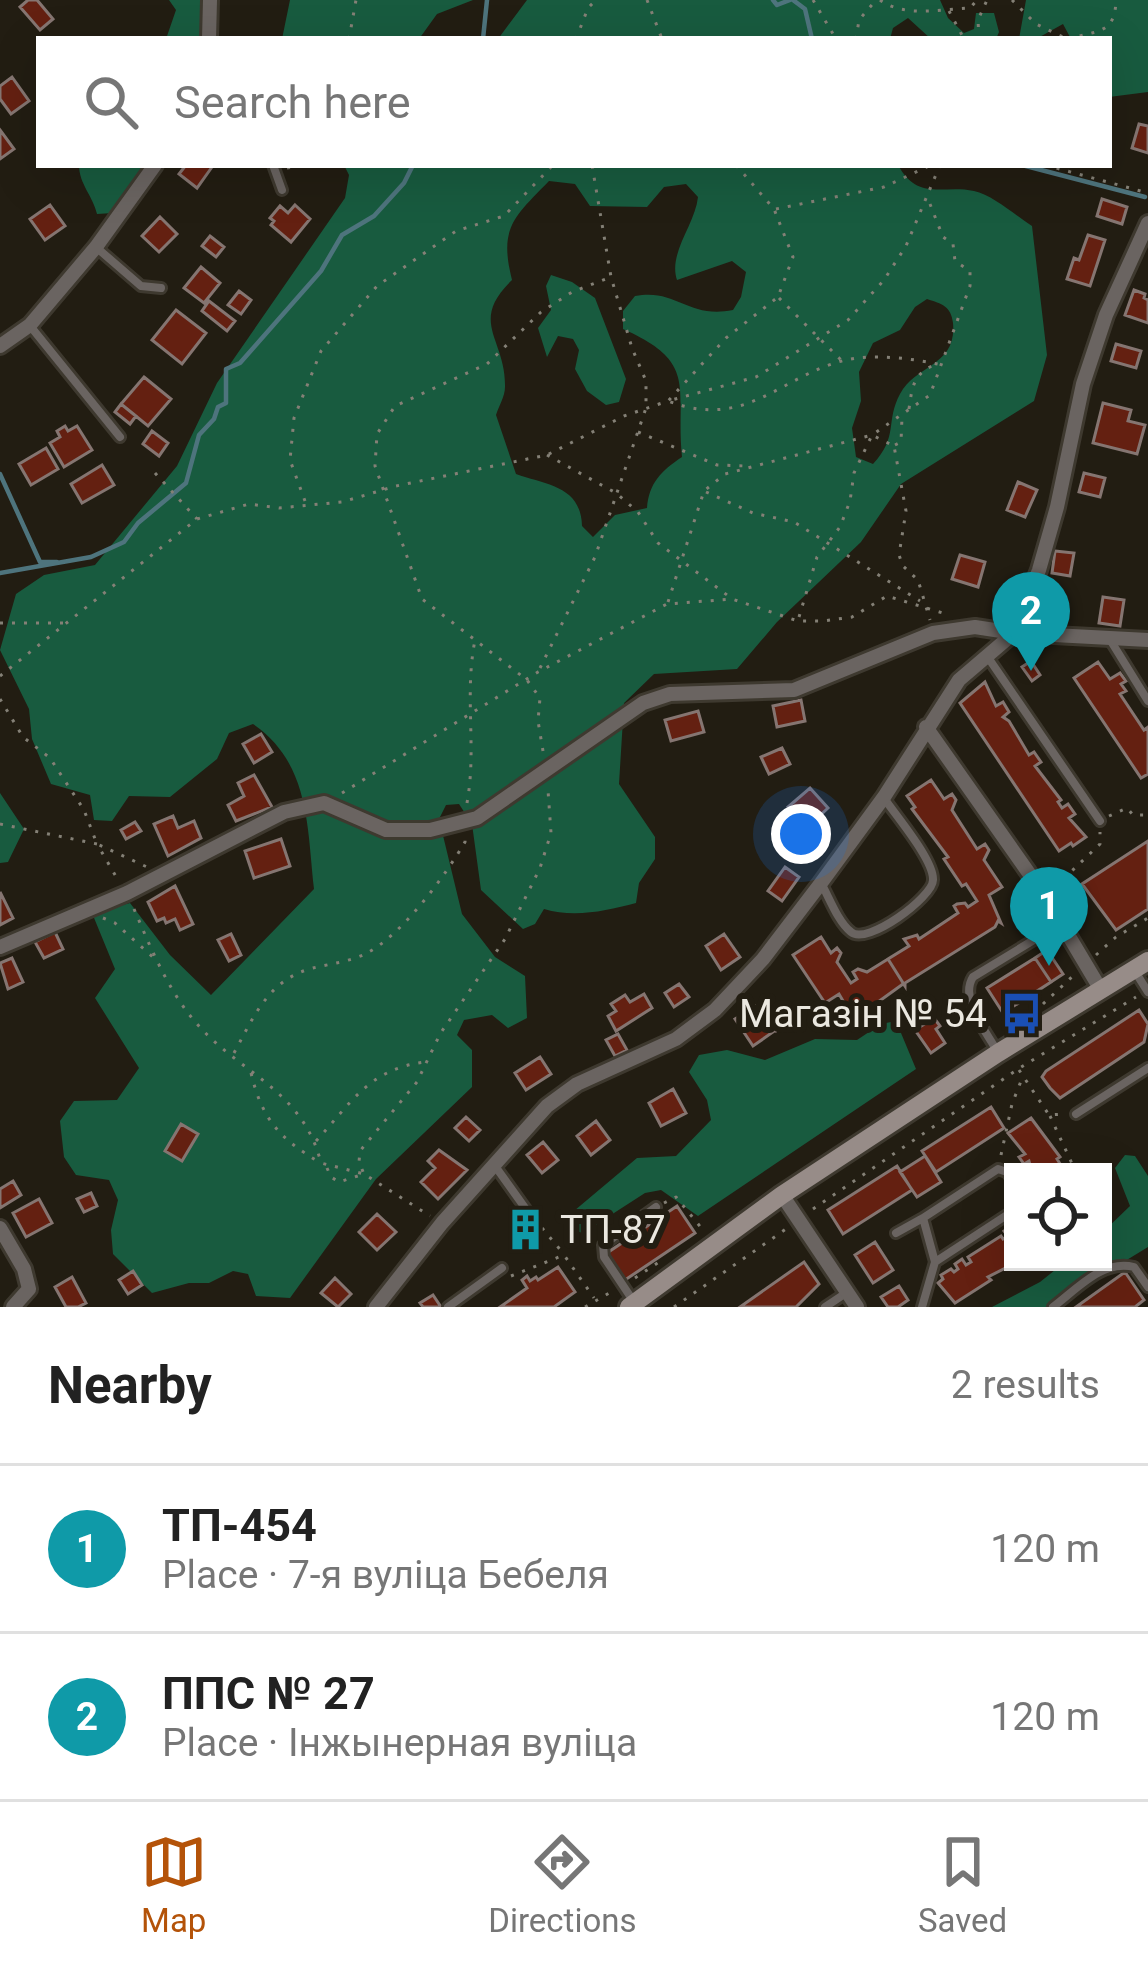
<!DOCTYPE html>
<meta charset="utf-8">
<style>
body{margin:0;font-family:Roboto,sans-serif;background:#f2f2f2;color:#222}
.controls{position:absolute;right:36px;bottom:36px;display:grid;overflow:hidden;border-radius:0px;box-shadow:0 12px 48px #0002}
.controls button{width:108px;height:108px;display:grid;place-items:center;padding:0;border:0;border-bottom:3px solid #e0e0e0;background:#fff;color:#222;font:60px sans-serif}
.you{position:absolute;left:801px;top:834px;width:42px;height:42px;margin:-30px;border:9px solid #fff;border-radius:50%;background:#1a73e8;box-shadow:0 0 0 18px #1a73e833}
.badge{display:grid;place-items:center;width:78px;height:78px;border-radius:50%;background:#b45309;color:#fff;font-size:39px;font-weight:700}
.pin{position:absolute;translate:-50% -99px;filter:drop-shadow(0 3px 6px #0008)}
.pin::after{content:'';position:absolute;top:63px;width:42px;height:36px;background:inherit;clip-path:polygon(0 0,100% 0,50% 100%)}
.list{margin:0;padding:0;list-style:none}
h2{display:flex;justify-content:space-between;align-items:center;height:156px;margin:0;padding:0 48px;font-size:51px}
h2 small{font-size:39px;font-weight:400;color:#767676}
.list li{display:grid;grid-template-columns:78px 1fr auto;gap:36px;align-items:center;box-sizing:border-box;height:168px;padding:0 48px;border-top:3px solid #e0e0e0}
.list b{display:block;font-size:45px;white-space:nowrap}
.list p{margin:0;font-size:39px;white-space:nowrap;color:#767676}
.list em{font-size:39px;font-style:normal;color:#767676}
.icon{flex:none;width:66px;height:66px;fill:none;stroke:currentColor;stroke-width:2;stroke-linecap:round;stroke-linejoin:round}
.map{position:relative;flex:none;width:1148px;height:1307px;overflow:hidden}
.search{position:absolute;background:#fff;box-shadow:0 12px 48px #0002;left:36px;right:36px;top:36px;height:132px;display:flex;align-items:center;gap:30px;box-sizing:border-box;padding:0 42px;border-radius:0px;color:#767676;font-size:45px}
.sheet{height:492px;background:#fff}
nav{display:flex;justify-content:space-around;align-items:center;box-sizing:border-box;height:168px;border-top:3px solid #e0e0e0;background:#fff;font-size:33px;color:#767676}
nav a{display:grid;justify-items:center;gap:6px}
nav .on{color:#b45309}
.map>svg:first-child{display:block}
</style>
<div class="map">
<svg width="1148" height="1307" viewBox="0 0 1148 1307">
<rect width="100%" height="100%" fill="#221d12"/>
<path fill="#185b3f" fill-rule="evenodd" d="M169,0h31l1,39h-35l10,-29z
M290,0h183l-36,14 -18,25h-137z
M527,0h413l8,18 16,15 10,-4 2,-16h18l5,19 -3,7h-65l-23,-21 -15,10 -3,11h-392z
M1026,0h122v92l-39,5v-58h-38l-8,-15 -27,15h-17z
M79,165h66l-32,48 -16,1c-4,-18 -18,-30 -18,-49z
M344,165h554c20,37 46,19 76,26 19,4 42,25 58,35l15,129 -13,46 -133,83 -40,58 -84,80 -40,47 -83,5 -30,29 -5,81 36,53v22l-16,24 -3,20c-30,8 -62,15 -92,6l-9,15 -12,5 -42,-39 -9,-66 -13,-20 -13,1 -7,14 23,95 33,43 30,19 2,42 -19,10 -16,-13 -28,5 -7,15 15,15v37l-96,92 -86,119 -34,-2 -8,-22 -15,-3 -24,12h-20l-37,10 -39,-39 -2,-24 7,-30 -9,-20 -33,-5 -12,-18 -4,-36 14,-20 43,-1 22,-32 -44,-70 20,-29 -23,-56 38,-10 40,52 41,40 103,-106c-7,-62 -4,-126 -61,-165l-24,9 -12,26 -47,38 -41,-1 -17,25 -18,-1 -4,-25 -39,-11 -19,-45 -3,-30 -29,-59 16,-56 28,-19 51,-10 82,-99 40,-83 128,-185 4,-23zM549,181l26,3 15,22 57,1 17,-20 22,-3 12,13c-3,28 -30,56 -21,83l55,-19 14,11 -5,25 -8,13c-46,9 -56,-22 -98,-14l-12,15v18c77,34 52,59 59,128 -21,14 -33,26 -35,51l-32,7 -22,22 -11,-11c-1,-40 -35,-41 -66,-52l-20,-59c3,-9 9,-19 9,-28 1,-49 -37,-64 7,-107 -13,-52 1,-62 37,-99zM927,299c15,5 24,7 26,24 4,43 -37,41 -53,71 -15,28 -1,42 -27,70l-17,-7 -4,-29 9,-27 -2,-29 14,-29 27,-13 15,-23z
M551,275l21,7 23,16 31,81 -7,23 -13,3 -19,-14 -12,-22 4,-19 -6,-11 -15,-3 -11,21 -9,-29 13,-18 -5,-24z
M0,793l24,36 -16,33 -8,1z
M896,1021l20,48 -218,147 -37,-26 -16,3 -62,40 -11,-3 -4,-14 69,-58 39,-2 35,-36 -4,-20 -18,-28 10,-17 28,-5 38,10 50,-21 42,1 24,-16z
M1125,1155l10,1 13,20v71l-98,60h-58l48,-25 25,-20h38v-30l27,-26 -15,-38z"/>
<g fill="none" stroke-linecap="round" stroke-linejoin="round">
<path stroke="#4e747d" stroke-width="4.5" d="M773,0l4,5 13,-5
M793,0l12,9 7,30
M483,39l4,-39
M1022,165l123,32
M0,474l40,88h17
M0,573l91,-16 33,-15 14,-19 48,-40 13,-48 15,-16 4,-12 8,-4v-34l14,-6 81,-92 21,-36 32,-19 30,-33 9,-18"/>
</g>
<path fill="#642011" stroke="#857571" stroke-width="3" d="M28,0h9l16,19 -13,11 -20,-23z
M12,77l17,24 -18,13 -11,-15v-13z
M1139,124l9,2v27l-16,-5z
M0,130l14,19 -14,10z
M186,165h23l3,2 -15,21 -18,-14z
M1102,199l25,8 -5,17 -25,-8z
M50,205l15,21 -20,14 -15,-21z
M295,205l15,14 -19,23 -20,-17 3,-4 -4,-3 10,-12 8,7z
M160,217l17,17 -18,18 -17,-16z
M1088,235l17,5 -15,46 -23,-7 7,-21 5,2z
M210,236l14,11 -8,10 -14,-11z
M201,267l19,16 -16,20 -20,-15z
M1134,290l11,4 -1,4 4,2v23l-23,-8z
M239,291l12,9 -10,14 -13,-9z
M209,301l26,20 -8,10 -25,-20z
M176,310l30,23 -24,31 -30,-24z
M1116,344l25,7 -5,17 -25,-7z
M144,377l27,22 -23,27 -27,-22z
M1103,403l28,7 -3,11 17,4 -8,29 -44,-11z
M121,404l15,12 -6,8 -15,-12z
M65,426l3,5 9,-5 15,24 -28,17 -14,-24 10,-6 -3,-6z
M152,431l16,12 -9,13 -16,-12z
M46,448l12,21 -27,16 -12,-21z
M102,465l12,20 -32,18 -11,-19z
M1084,473l21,5 -5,19 -21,-5z
M1018,482l19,8 -12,27 -18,-7z
M1055,551l19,2 -4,23 -18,-3z
M960,555l25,7 -7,25 -26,-8z
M1039,589l20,3 -5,35 -20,-3z
M1103,597l21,3 -4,26 -21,-3z
M1031,661l9,14 -8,6 -10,-14z
M1098,662l12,17 10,-6 6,8 -5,3 5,7 -6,3 24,36 4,-3v47l-7,4 -67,-100z
M985,682l11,24 7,-4 6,10 -6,5 6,4 20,34 5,-3 7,10 -6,4 26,34 -3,2 4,6 6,-4 7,10 -6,4 17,19 -13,9 -2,-3 -12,8 -99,-148z
M801,700l4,21 -28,6 -4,-21z
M698,711l6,21 -33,9 -6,-21z
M261,734l11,18 -18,11 -11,-19z
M782,748l8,16 -21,10 -8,-17z
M254,775l18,32 -36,14 -8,-16 16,-9 -6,-13z
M931,780l13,19 8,-5 4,6 -4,10 25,39 8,-5 4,6 -5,10 18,27 -13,8 12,28 -3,-2 -3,6 -90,56v3l-17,-27 21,-13 -5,-7 13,-4 2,4 39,-26 -4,-7 3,-2 8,-1 3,4 9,-6 -11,-17 -4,2 -18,-27 4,-2 -36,-48 3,-2 -8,-11z
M810,788l18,20 -15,14 -10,-12 -7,6 -8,-9z
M173,816l5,12 16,-7 7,17 -33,18 -14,-32z
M798,818l18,15 -16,18 -18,-15z
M135,822l6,9 -15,8 -5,-9z
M281,839l9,27 -36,12 -9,-27z
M1148,841v68l-32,21 -34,-46z
M785,867l14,10 -17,24 -14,-10z
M175,886l18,38 -13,6 -5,-11 -9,4 -2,-5 -7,3 -9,-19z
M0,892l13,26 -13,7z
M55,932l8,17 -19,9 -9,-16z
M231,934l10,21 -12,6 -11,-21z
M724,934l16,23 -19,13 -15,-24z
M821,937l10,16 6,-5 4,5 -4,9 14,21 6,-4 -4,-7 5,-3 9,3 21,-13 17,27 -2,-2 -43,31 -8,-13 -6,4 -7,-12 -14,9 -32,-48z
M1047,950l16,24 -12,8 -16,-24z
M12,958l11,24 -15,7 -8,-26z
M1035,958l16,24 -48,31 -16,-25z
M679,984l10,13 -15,10 -9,-14z
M644,994l8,14 -36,23 -8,-15 8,-5 -5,-7 14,-9 5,7z
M755,1006l18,26 -20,14 -18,-27z
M1139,1010l9,14 -4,18 -84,56 -10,-10 -8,-11 4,-6z
M781,1011l8,10 -13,10 -8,-10z
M934,1018l6,8 -4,3 9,14 -14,10 -16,-23z
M618,1034l9,16 -12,6 -9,-16z
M540,1057l11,17 -25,16 -11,-17z
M673,1089l13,24 -25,13 -12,-23z
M991,1107l13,21 -68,44 -14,-21z
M466,1117l14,13 -11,11 -14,-13z
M1031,1118l29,39 -3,2 7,11 -3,2h-29l-3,-11 -5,3 -5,-7 6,-3 -17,-21z
M596,1121l14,19 -19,15 -14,-19z
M181,1124l17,10 -16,27 -17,-10z
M543,1142l15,18 -16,13 -15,-18z
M439,1150l28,20 -29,29 -17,-17 14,-14 -7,-7z
M925,1156l16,26 -24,15 -17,-25z
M897,1166l15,24 -69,44 -15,-24z
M13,1181l8,14 -21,13v-19z
M91,1193l6,13 -13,6 -7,-13z
M39,1199l13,24 -26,14 -13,-24z
M677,1206l18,27 -70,47 -18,-27z
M377,1214l19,18 -19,18 -18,-18z
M526,1215l13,21 -13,8 -13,-21z
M1011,1226l2,36h4l-29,15 3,3 -36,23 -17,-20 5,-4 -2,-4 10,-6 3,3 4,-3 -3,-5 7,-5 4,6 5,-3 -3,-5 33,-21 2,3 5,-3 -4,-5z
M875,1242l18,28 -20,13 -18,-28z
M804,1262l15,22 -23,23h-56z
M558,1267l17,25 -21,15h-54l27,-19 -5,-8 5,-4 3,5 6,-4 2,3z
M133,1271l9,14 -14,9 -9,-14z
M1125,1272l19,28 -9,7h-59z
M72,1277l14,26 -8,4h-12l-11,-20z
M335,1278l16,16 -13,13 -17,-14z
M899,1286l9,14 -10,7h-10l-7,-10z
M433,1295l8,12h-18l-3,-4z"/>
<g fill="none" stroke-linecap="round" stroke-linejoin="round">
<defs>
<path id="lane" d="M273,165l9,25
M97,248l44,38 20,2
M31,327l89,110
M1109,638l39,63
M987,656l113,165
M821,883c8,14 17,39 30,49 16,14 82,-35 82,-52 1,-20 -37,-64 -49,-82
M1136,973l12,19
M997,1051c-11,-20 -38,-52 -24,-74l64,-39
M1076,1114l72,-46
M495,1166l38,53
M896,1233l27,-15
M935,1262l78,-51
M634,1302l-30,-45 -1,-12 53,-38
M448,1307l54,-39
M825,1307l21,-14
M922,1307l13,-45 -12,-44 75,-49 9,3 6,9
M1053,1307c24,-18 50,-48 81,-40l14,20"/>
<path id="street" d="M209,39l1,-39
M0,346l30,-21 66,-78 59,-82
M926,727l119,169 56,94
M0,947l127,-54 157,-81 40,-9 62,27h44l47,-12 166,-115 27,-9 124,-4 139,-57 42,-6 39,6 25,-63 18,-63 26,-123 23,-69 42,-92
M782,1195l75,112
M0,1228l24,41 5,20 -16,18
M376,1307l66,-84 105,-117 30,-22 99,-45 39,-29 48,-51 58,-76 63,-86 75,-117 55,-47 134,7"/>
<path id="secondary" d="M629,1307l153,-112 216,-142 150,-92"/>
</defs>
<use href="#lane" stroke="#3e392f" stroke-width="14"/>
<use href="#street" stroke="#3e392f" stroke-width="20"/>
<use href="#secondary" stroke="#3e392f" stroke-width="24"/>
<path stroke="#848076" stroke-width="3" stroke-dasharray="3 9" stroke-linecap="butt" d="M647,0l15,39
M813,0l23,39
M880,0c25,18 60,9 90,8l7,-8
M1012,0l24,24 31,15
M949,11l15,28
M349,39l7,-39
M576,39l12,-31 8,-8
M856,39l3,-19 17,-20
M979,39l-1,-19 9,-20
M1068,39c29,-9 47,-4 48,-39
M940,165l-34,81 -22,34 -36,40 -92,57 -88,24c83,32 117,-33 189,-43 27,-3 58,1 85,7
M1045,165l103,28
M287,168l15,-3
M776,209l108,-22 47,-22
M779,298l64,64
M909,409c3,-21 4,-35 25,-44
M638,432l79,33 29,1
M895,445l6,-3 1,-25
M547,455l69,38 22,19 20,31 73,55
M155,473l42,46
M706,492l47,21 41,9 126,79
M305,501l-15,-41 4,-42 27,-67 56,-65 79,-55 48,-15 49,-51
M668,602l36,-111 21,-17 147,-39 22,11 12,65 -7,44 4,11 15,14 12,40
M799,617l18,-60 23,-30 10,-26 4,-28 18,-38 58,-40 40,-109v-15l-15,-10 -2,-17 -10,-7 -15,-38
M0,623h68
M540,668l55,-111 51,-149v-27l-14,-33 -21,-71 -19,-112
M0,676l197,-157 52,-15 30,4 63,-6 54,-16 151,-31 77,-39 44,-15 58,-63 52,-41 15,-40 -19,-48 -38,-44
M0,699l23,38 27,21 34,52 13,34 50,23
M543,751l-5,-30 2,-23 -13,-18 -105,-81 -47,-133 2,-32 18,-28 92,-42 54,-52 31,-20 39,-15
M342,793l196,-121 129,-68 65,-5 66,22h25l29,-4 35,-21 59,18
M467,803c10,-55 -3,-108 8,-163
M1109,816l18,-8 6,7h15
M0,824l97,20 21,36
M1055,887l45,-43v-12
M134,909c16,37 32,77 58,109 44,55 110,69 129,145l43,11 66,42
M103,918l12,5 41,37
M1096,955l20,-18 32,-19
M1043,1004l33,-31
M234,1053c20,-37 35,-74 79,-85 17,-4 39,-7 54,-15 36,-19 78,-77 98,-111v-6
M1019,1070l30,45 15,-1
M251,1073c11,46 28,65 68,89
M1050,1116l25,54 -4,2
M316,1141c36,-39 53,-72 109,-79
M1001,1155l11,-51 11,-28
M327,1168l4,9 8,5 25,-8 -5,-12 1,-11 57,-69 23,-48 65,-95 35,-71 11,-35 -3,-43
M664,1203l12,-6 27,33
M813,1209l205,-140 118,-72
M542,1228l21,25
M511,1276l53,-21 30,43
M635,1278l27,-18
M585,1307l26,-15
M674,1307l112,-78"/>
<use href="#lane" stroke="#6a6461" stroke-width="8"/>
<use href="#street" stroke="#6a6461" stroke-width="14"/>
<use href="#secondary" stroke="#978c88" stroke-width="18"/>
</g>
<defs>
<symbol id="bus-bare" viewBox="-9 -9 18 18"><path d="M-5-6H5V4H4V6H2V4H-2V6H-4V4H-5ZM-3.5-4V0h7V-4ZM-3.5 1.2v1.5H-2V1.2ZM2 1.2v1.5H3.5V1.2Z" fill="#1a4fb4" stroke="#221d12" stroke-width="2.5" paint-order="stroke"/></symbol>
<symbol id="building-bare" viewBox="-9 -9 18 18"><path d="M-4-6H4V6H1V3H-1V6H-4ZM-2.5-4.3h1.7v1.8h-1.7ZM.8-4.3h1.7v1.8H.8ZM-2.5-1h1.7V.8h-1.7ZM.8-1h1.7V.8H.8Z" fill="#0f9aa8" stroke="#221d12" stroke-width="2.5" paint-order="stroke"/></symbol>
</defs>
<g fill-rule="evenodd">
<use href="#bus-bare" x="992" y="984" width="59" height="59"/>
<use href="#building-bare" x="496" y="1200" width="59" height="59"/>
</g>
<g text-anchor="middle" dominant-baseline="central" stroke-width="12" stroke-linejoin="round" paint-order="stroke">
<g font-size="39" fill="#ebe8e0" stroke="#221d12" text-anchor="end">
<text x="987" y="1014">Магазін № 54</text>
<text x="560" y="1230" text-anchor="start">ТП-87</text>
</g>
</g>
</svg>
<div class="controls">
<button><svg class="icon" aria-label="locate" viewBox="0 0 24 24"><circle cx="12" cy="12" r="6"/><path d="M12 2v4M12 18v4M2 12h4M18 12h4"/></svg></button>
</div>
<div class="you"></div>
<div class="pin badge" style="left:1049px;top:966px;background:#0f9aa8">1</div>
<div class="pin badge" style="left:1031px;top:671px;background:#0f9aa8">2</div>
<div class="search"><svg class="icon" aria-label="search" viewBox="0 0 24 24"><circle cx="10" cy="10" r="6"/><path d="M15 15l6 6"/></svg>Search here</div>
</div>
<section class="sheet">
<h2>Nearby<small>2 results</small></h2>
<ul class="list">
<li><span class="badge" style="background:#0f9aa8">1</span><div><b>ТП-454</b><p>Place · 7-я вуліца Бебеля</p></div><em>120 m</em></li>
<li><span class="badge" style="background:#0f9aa8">2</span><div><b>ППС № 27</b><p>Place · Інжынерная вуліца</p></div><em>120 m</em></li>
</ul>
</section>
<nav>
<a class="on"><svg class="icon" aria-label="map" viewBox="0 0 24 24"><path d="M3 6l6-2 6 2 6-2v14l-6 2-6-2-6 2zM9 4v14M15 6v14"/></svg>Map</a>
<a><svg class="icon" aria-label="directions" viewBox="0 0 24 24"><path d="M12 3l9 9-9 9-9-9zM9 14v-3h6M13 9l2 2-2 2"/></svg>Directions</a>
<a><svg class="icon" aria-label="saved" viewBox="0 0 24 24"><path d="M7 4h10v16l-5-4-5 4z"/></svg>Saved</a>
</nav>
